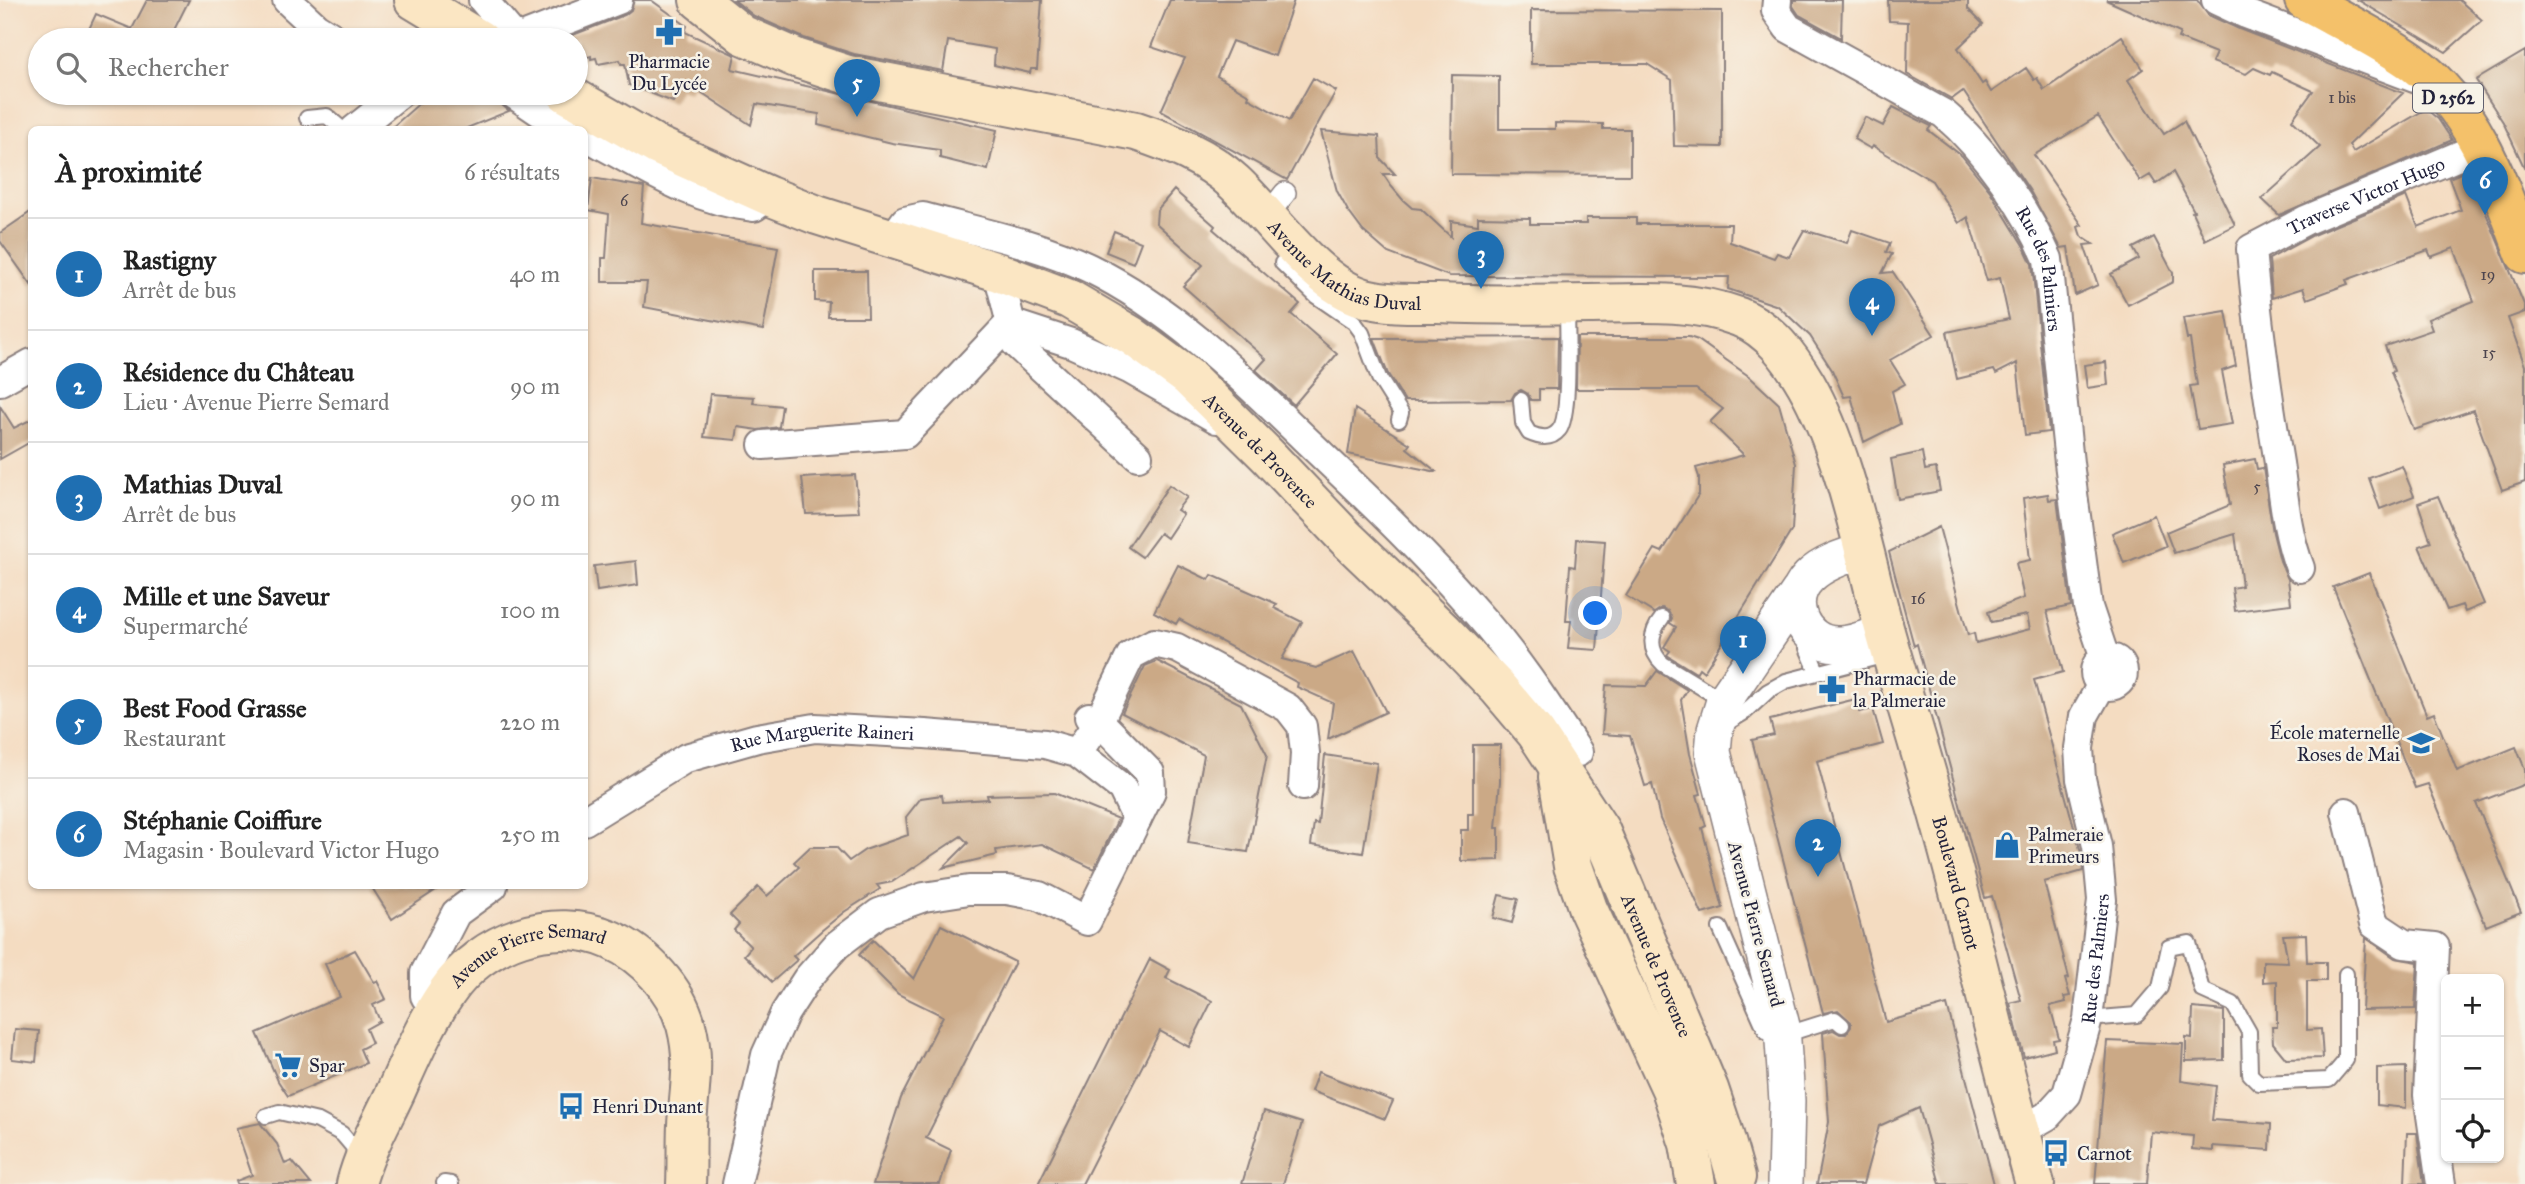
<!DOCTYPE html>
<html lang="fr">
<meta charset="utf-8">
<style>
body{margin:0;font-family:"IM FELL Great Primer",serif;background:#f2f2f2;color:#222}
.controls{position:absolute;right:21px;bottom:21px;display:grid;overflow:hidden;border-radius:10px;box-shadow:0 2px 5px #0004}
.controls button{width:63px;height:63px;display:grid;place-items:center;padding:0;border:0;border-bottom:2px solid #e0e0e0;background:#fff;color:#222;font:35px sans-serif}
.you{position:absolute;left:1596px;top:614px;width:24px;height:24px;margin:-18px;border:5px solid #fff;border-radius:50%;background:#1a73e8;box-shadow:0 0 0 10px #1a73e833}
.badge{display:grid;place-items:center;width:46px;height:46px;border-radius:50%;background:#1f6fb2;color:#fff;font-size:23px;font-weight:700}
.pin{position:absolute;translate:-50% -58px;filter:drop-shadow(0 2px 4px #0008)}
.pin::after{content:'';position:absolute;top:37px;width:24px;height:21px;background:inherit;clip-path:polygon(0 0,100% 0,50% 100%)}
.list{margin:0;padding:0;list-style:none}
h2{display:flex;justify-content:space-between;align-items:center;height:91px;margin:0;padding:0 28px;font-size:30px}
h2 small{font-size:23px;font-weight:400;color:#767676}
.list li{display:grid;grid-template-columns:46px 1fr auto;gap:21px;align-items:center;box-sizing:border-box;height:112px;padding:0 28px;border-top:2px solid #e0e0e0}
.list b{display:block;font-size:26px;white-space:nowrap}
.list p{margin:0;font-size:23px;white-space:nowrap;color:#767676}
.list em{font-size:23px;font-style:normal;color:#767676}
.icon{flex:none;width:38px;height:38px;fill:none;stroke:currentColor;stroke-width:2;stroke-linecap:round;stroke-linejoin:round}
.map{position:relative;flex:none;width:2525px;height:1184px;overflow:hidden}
.search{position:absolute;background:#fff;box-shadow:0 2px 5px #0004;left:28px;top:28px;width:560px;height:77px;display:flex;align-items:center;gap:18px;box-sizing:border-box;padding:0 24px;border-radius:38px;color:#767676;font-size:26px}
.panel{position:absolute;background:#fff;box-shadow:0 2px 5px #0004;left:28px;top:126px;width:560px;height:763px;border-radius:10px}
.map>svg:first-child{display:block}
</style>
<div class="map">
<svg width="2525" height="1184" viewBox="0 0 2525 1184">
<rect width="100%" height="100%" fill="#f7f3e8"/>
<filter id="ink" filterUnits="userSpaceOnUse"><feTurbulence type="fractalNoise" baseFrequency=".0143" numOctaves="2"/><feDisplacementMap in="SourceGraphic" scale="14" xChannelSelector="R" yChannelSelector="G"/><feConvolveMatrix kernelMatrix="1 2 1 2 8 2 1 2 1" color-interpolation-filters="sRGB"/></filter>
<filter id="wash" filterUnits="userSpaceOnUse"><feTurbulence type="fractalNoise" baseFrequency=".00686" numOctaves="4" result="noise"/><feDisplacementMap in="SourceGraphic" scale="28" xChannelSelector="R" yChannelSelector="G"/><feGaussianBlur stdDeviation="1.57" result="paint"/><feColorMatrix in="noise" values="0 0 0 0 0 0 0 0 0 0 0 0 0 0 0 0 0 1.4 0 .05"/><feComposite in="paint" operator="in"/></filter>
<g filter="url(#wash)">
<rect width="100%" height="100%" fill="#f4dcc1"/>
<g id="blocks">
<path fill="#cba986" d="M147,0h42l-20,40h-85l12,-26 36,15z
M634,0h17l36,26 -2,6 50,23 -3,14 265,61 -9,40 -48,-12v-8l-48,-7 -74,-18 1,-11 -63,-10 -5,21 -58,-38 -4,6 -9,-4 -7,13 -44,-17 -4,-21h-4l-1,-4 -22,4 -2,-6 -5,1v-3l-14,4 -1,-20h-16l65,-25 6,-5z
M734,0h308l-5,69h-6l-1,4 -36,-8 1,-16 -47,-8 -5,30 -89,-17 -50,-16 -50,-22z
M1170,0h124l-19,56 -43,-15 -15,35 32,19 -1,3 41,23 24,-43 23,13 -49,89 -126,-69 24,-53 -34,-11z
M1793,0h49l-1,38 -42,-23 -6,-9z
M1888,0h80v9l15,15 -25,24 24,36 3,-2 6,10 35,-24 8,12 3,-2 7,12 78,-54 21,33 -15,11 36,54 20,-13 51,104 -30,15 -13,-28 2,-1 -21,-39 -17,12 -6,-9 -10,6 -42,-65 -64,39 48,70 -4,2 3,9 12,8 -9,1 14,40 -23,10 -7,-48 -7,1 -31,-57 -67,-100 -11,8 -45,-25 1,-52 -19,-1z
M2106,0h91l11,15 31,14 164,64 -54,52 4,7 73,-43 12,10 14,21 -173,75 -17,-16 58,-52 -28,-27 21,-29 -41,-19 -2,3 -16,-7 -8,6 -34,-12 4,-9 -38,-15 2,-5z
M2358,0h101l23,20 -36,32z
M1531,10l191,1v136l-48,-1 -2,-66 -25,-16h-116z
M2525,51v118l-22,-47 -27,-42z
M1452,75l47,1v53h56v-6l48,1v5h27v46l-179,-1z
M441,93h47l21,18 -47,19h-73l34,-30z
M1893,107l38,19 -3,4 34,26 28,35 34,56 8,17 17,168 -24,3 -8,-72 -21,11 -2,-4 -37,9 -10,-47 62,-13 -9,-41 -13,3 -19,-64 -9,6 -27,-42 -59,-35 -2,3 -17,-10 11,-22 18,9z
M1321,131l58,5 1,22 15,16h-12l8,12 12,14 9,8 9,1 30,28v-16l27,4v-8l52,1v6h56v-6h50v6h95l-1,18 44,16 3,-5 12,4 15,-27 43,13 5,-13 38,13 -4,9 6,2 -10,19 11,-1 41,63 -44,25 15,24 -13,7 8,33 -36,18 -13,-46 -7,1 -12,-27 -22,-34 -32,-30 -50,-17 1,-12 -280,-1 -61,-23 -25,-22 -15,-20 -11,-20z
M2468,170l57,137v5l-17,6 17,48v116l-23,8 -29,-80 -59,20 -23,-58 3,-1 -9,-25 47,-16 -4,-11 46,-18 -20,-53 -23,9 -3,-7 -82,30 2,4 -41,15 -4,-11 -31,10 -3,-39 44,-24 93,-39 12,31 43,-17 -12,-32z
M592,178l52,9 -3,36 137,24 -15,83 -119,-23 3,-25h-45v-24h4l3,-44 -21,-4z
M1174,190l41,36 -2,3 87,75 -9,10 46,40 -43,51 -38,-35 10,-11 -83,-73 20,-21 -47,-42 1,-13z
M32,211v75l-32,-45v-8z
M1114,231l27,11 -8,21 -27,-11z
M2154,237l19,36v9l-45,23 -17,-31 28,-15 -6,-11z
M815,271h52l1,46h-40l1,-15 -14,-1z
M2226,311l10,55 -14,5 10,53 -34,5 -8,-43 7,-1 -7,-46h-3l-4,-21z
M1558,337l-1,52h-18v11h-8l-3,-6 -7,-4 -6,3 -4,7 -106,1 -17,-27 -14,-36z
M1577,337h112l9,3 52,37 29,27 17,60 -4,66 -88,142 -5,-4 -3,5 -29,-18 3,-4 -6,-4 12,-20 -6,-4 2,-5 -4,-7 -6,-3 -8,5 -28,-17 29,-47 7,3 37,-58v-17l-3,-9 48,-13 -34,-33 13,-13 -27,-20h-120z
M2106,362l2,23 -21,3 -3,-23z
M710,394l44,3 -1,6 29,3 -3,21 -21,3 -20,-3 -2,13 -32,-3z
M0,406l14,22 18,-9v22l-32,18z
M1355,409l55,35 -3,4 30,24 -89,-18z
M1922,452l3,18 11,-2 4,23 -42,8 -7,-40z
M2255,459l2,10 6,-1 10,65 7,28 8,18 3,25 -56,7 -3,-23 10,-2 -7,-52 -61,19 -8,-21 64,-27 -7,-40z
M2402,466l12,30 -34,13 -11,-31z
M855,475l4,37 -53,2 -4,-36z
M1169,485l18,12 -10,13 6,4 -16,24 -7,-5 -18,24 -14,-10z
M2048,494l1,6 8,-1 14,107 -24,5 16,61 -29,8 47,173 2,18 -39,11 25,96 -4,1 5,17 -6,1 2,5 -16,4 9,33 -6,1 2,9 -31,8 -14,-54 11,-3 -29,-104 -7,2 -68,-254 -3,2 -25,-94 50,-25 29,108 6,-2 2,10 54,-14 -3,-14 -36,7 -3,-10 36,-14 -8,-35 14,-3 -7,-62z
M2438,496l46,108 -19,8 -3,-7 -15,5 -28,-64 12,-4 -13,-39z
M2154,515l12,31 -42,17 -12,-30z
M1577,539l28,2 -8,109 -29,-2 3,-27h-5l4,-55 5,1z
M636,561l2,24 -41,6 -3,-25z
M1178,565l31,15 3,-5 65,29 -3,4 28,14 -20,37 34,9 38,-17 32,61 -58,27 5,-36 -36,-16 1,-4 -119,-64 -3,5 -22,-12z
M2369,573l58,143 7,-3 23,58 59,-24 9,22v15l-49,19 45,109 -35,14 -58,-142 -13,4 -82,-201z
M1157,661l84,43 26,51 -19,97 -60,-9 16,-88 -82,-42 23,-47z
M1657,671l30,19 -6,10 9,54 11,40 -4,1 9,31 -4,2 21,80 -21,6 -42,-95 -8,-35 -7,2 -15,-50 -28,-2 4,-49 40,1z
M1856,699l4,13 13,-3 10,35 -66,17 69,261 61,-17 47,179h-54l-21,-76 -40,18 -16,58h-46l12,-62 -6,-89 10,-3 7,4h6l5,-7v-5l-13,-12 -15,3 -71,-273 22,-5 -4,-15z
M1473,745h27v36l-4,47h3v32l-38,1v-31h7v-16h5z
M1325,755l52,8 -14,90 -52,-8 3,-22 4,1z
M1054,793l64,26 -24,50 -52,-25 -46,6 1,5 -54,13 25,-25 -7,-7 -69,46 -15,3 3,4 -36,23 -23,19 -28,25 4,4 -25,22 -28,-27 7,-8 -17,-17 5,-6 -9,-9 28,-28 9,9 32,-29 -5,-5 16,-15h26l13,14 16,-11 43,-15 -2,-18 15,-19 21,-3 1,7 45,-3 -1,-4z
M371,886h71l-50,33z
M1499,895l19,4 -6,24 -19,-5z
M941,925l74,37 -89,176 25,12 -11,34h-67l28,-86 42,-82 -45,-22 -39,-39 14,-15 41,39z
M2306,934l1,28h19v19h-19v49l14,-1 2,29 -37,1 -13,-16 -1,-16h5v-46l-14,1v-21l25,1 -5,-27z
M2366,938l29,20 23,4 -3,47 -53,1z
M355,950l19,32 3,-1 9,18 -13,6 7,16 -14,8 6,14 -12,6 6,14 -78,33 -10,-15 -21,-48 83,-36 -15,-33z
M1150,959l20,11 -4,8 46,23 -23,46 -29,-16 -78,153h-44z
M2193,1008l31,3v49l-38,1v-24l6,1z
M15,1029l24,2 -3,31 -24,-3z
M2107,1041l76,3 -2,37 35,5 -4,34 59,4 -1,26 -57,-4v5l-21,-2 1,-13 -42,-4 -4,52h-52z
M2406,1067v41l-29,-3v-37z
M1318,1072l75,29 -8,18 -74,-28z
M1264,1111l38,12 -19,61h-41z
M260,1123l17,21 8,20 7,-3 19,23h-74l-1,-3 16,-6 -16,-47z
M2407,1133h10l7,51h-19z"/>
</g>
</g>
<g filter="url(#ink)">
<use href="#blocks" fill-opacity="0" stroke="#8b7f7e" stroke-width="2"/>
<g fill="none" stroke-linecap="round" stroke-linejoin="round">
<defs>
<path id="service" d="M307,118l20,-2 16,14
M1296,249l-14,14 34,33 38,26 8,11 17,45 22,35 -2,7
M1521,400l2,23 6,10c11,5 22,7 30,-3 12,-13 8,-102 8,-124
M1662,618c-12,15 -14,32 1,46l61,37
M1807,648l10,23
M1722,726l23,-14 23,-21 18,-10 104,-27
M1720,928l46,103 15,-1
M2088,1019l49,-4 23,-27 9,-41 20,-4 13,47 31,14 16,28 1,42 9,9 70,-3 17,-20v-86
M1784,1035l51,-16 7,6
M266,1116l13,-4 39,9 24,13 11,13 2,12
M444,1183l7,1"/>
<path id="pedestrian" d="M1266,217l19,-24"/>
<g id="minor">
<path d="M287,0l29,27 21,13"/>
<path d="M483,0l34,40"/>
<path id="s1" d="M1777,0l-1,11 12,17 156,86c42,36 82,95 104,145l21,204 19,144 17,51"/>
<path d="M2216,0l30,14 179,68"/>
<path d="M515,40l103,-40"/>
<path d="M512,93l28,19 33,18"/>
<path d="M354,130l46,-37"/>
<path d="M584,135c55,29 107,66 170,72l15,-11"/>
<path d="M892,239l13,-18 18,-4c55,15 114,26 166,51 82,40 150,107 215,170 59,56 118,112 171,173 39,43 71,92 103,141"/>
<path d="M998,272l18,72 122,112"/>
<path d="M1010,323l61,20 60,27 86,49"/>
<path d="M0,381l32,-18"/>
<path d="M763,445l142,-11 105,-111"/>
<path id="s2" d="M2300,568c-13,-33 -16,-69 -21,-105 -12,-71 -22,-142 -28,-214l55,-29 176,-74"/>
<circle cx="2109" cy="672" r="14"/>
<path d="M1089,717l10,4 51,52 1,18 -14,28"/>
<path d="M1077,753l22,-32 32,-66 23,-12 23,5 111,60 14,18 3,27 -2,33"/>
<path d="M2346,812l28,112 30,20 31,3 -7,148 13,89"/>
<path id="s3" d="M584,821l102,-63 71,-20 58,-10 110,6 120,10 32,9 45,35 15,31 -50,102 -48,-25 -32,-6h-38l-45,7 -45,16 -42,32 -30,34 -22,34 -19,42 -29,129"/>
<path d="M436,1011l-11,-15v-23l31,-60 37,-27"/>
<path id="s4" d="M2021,1131l26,-15 20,-22 21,-75 14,-119 -5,-54 -16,-67 -2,-31 5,-32 18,-32"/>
</g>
<path id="tertiary" d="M1863,551c-18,5 -40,12 -54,26 -25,25 -6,67 28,67 16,1 33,-8 48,-13
M1785,1184l2,-83 -5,-75 -69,-274 2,-22 9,-29 75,-110"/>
<g id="secondary">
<path d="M414,0l66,40"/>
<path id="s5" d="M699,0l44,35 53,23 52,17 288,56c36,12 70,25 98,51 37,34 82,103 131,116 23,6 48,5 72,5 51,2 101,2 152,1 51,-1 102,-5 150,13 31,12 51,40 67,67 39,68 57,167 78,244 15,54 32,107 47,161 38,131 67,264 104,395"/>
<path id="s6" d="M566,93l92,53 111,50 48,19 181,57 71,27 63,37 56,41 79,78 79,83 97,93 55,57 38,45 64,97 109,259 14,42 13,46"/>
<path d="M1558,777l15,89 15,43 83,180 18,55 7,40"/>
<path id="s7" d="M356,1184c8,-32 26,-63 40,-93 15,-33 30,-69 51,-99 35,-52 106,-77 164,-52 34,15 65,49 75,85 10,38 3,63 1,100 -1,20 0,40 -1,59"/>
</g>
<path id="primary" d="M2304,0c36,20 74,38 108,62 63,47 87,122 113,192"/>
</defs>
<use href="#service" stroke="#8b7f7e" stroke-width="18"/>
<use href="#pedestrian" stroke="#8b7f7e" stroke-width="24"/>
<use href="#minor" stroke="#8b7f7e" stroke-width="32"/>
<use href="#tertiary" stroke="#8b7f7e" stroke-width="38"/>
<use href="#secondary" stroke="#8b7f7e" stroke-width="42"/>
<use href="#primary" stroke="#8b7f7e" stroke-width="42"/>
<use href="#service" stroke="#fff" stroke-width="14"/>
<use href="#pedestrian" stroke="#fff" stroke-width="21"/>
<use href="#minor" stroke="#fff" stroke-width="28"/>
<use href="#tertiary" stroke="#fff" stroke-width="35"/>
<use href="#secondary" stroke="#fbe6c3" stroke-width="38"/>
<use href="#primary" stroke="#f4c16a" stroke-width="38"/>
</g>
</g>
<defs>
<symbol id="pharmacy-bare" viewBox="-9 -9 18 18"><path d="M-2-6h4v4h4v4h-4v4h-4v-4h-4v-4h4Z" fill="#1f6fb2" stroke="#f7f3e8" stroke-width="2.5" paint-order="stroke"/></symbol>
<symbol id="school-bare" viewBox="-9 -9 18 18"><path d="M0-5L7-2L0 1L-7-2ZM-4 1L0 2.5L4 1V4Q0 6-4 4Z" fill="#1f6fb2" stroke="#f7f3e8" stroke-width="2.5" paint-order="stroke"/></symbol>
<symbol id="shop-bare" viewBox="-9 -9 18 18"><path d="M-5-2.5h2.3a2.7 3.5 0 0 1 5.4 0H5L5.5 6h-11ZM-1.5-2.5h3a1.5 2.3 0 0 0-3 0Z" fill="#1f6fb2" stroke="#f7f3e8" stroke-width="2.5" paint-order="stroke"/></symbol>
<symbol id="supermarket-bare" viewBox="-9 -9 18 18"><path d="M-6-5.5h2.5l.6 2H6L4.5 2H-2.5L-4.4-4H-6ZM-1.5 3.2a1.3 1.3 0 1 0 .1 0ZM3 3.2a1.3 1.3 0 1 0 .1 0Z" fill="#1f6fb2" stroke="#f7f3e8" stroke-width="2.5" paint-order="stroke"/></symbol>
<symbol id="bus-bare" viewBox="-9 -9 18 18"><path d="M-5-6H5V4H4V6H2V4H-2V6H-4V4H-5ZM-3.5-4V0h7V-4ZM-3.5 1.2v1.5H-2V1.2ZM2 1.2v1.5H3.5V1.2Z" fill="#1f6fb2" stroke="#f7f3e8" stroke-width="2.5" paint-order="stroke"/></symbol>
</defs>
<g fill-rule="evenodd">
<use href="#pharmacy-bare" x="650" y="13" width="38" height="38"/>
<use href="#pharmacy-bare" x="1813" y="670" width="38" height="38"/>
<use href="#school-bare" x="2402" y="724" width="38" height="38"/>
<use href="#shop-bare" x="1988" y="826" width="38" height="38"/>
<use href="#supermarket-bare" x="269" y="1046" width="38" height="38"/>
<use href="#bus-bare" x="552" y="1087" width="38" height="38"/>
<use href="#bus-bare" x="2037" y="1134" width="38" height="38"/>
</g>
<g text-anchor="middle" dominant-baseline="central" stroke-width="5" stroke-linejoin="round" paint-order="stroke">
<g font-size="16" fill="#4c444e">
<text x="2342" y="97">1 bis</text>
<text x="624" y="200">6</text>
<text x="2488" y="274">19</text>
<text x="2489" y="352">15</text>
<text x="2257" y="486">5</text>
<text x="1918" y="598">16</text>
</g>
<rect fill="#f7f3e8" stroke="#62616f" stroke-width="2" x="2413" y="83.5" width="70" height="29" rx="5"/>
<g font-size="18" font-weight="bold" fill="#22223b">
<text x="2448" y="98">D 2562</text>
</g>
<g font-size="19" fill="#22223b" stroke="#f7f3e8" text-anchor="start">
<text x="669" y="61" text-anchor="middle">Pharmacie<tspan x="669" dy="22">Du Lycée</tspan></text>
<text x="1853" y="678">Pharmacie de<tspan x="1853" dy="22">la Palmeraie</tspan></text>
<text x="2400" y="732" text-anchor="end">École maternelle<tspan x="2400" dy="22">Roses de Mai</tspan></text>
<text x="2028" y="834">Palmeraie<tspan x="2028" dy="22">Primeurs</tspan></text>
<text x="309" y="1065">Spar</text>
<text x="592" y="1106">Henri Dunant</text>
<text x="2077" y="1153">Carnot</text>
</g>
<g font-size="19" fill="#22223b" stroke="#f7f3e8">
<text stroke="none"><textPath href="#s2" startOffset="450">Traverse Victor Hugo</textPath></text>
<text stroke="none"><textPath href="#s5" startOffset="718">Avenue Mathias Duval</textPath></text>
<text stroke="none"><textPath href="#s1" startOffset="397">Rue des Palmiers</textPath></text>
<text stroke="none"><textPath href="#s6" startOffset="791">Avenue de Provence</textPath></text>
<text stroke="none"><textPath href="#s3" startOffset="259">Rue Marguerite Raineri</textPath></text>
<text stroke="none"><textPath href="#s5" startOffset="1745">Boulevard Carnot</textPath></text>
<text transform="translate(1756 924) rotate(75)">Avenue Pierre Semard</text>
<text stroke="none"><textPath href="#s4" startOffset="198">Rue des Palmiers</textPath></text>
<text stroke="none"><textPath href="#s7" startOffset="308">Avenue Pierre Semard</textPath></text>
<text stroke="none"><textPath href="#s6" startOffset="1449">Avenue de Provence</textPath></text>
</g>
</g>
</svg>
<div class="controls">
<button>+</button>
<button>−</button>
<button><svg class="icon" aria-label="locate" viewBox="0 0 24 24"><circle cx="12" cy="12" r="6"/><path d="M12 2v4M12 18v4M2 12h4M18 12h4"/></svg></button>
</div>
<div class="you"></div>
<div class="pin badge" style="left:1743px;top:674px">1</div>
<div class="pin badge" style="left:1818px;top:877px">2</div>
<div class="pin badge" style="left:1481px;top:289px">3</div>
<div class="pin badge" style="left:1872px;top:336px">4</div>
<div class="pin badge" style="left:857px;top:117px">5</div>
<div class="pin badge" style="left:2485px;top:215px">6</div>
<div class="search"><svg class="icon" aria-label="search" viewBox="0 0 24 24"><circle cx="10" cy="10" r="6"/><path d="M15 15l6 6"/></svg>Rechercher</div>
<section class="panel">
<h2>À proximité<small>6 résultats</small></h2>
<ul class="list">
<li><span class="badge">1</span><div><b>Rastigny</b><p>Arrêt de bus</p></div><em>40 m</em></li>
<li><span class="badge">2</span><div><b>Résidence du Château</b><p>Lieu · Avenue Pierre Semard</p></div><em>90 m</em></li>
<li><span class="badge">3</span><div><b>Mathias Duval</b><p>Arrêt de bus</p></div><em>90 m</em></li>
<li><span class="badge">4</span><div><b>Mille et une Saveur</b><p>Supermarché</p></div><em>100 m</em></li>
<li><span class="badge">5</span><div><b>Best Food Grasse</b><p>Restaurant</p></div><em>220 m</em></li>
<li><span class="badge">6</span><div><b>Stéphanie Coiffure</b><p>Magasin · Boulevard Victor Hugo</p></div><em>250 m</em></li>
</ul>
</section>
</div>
